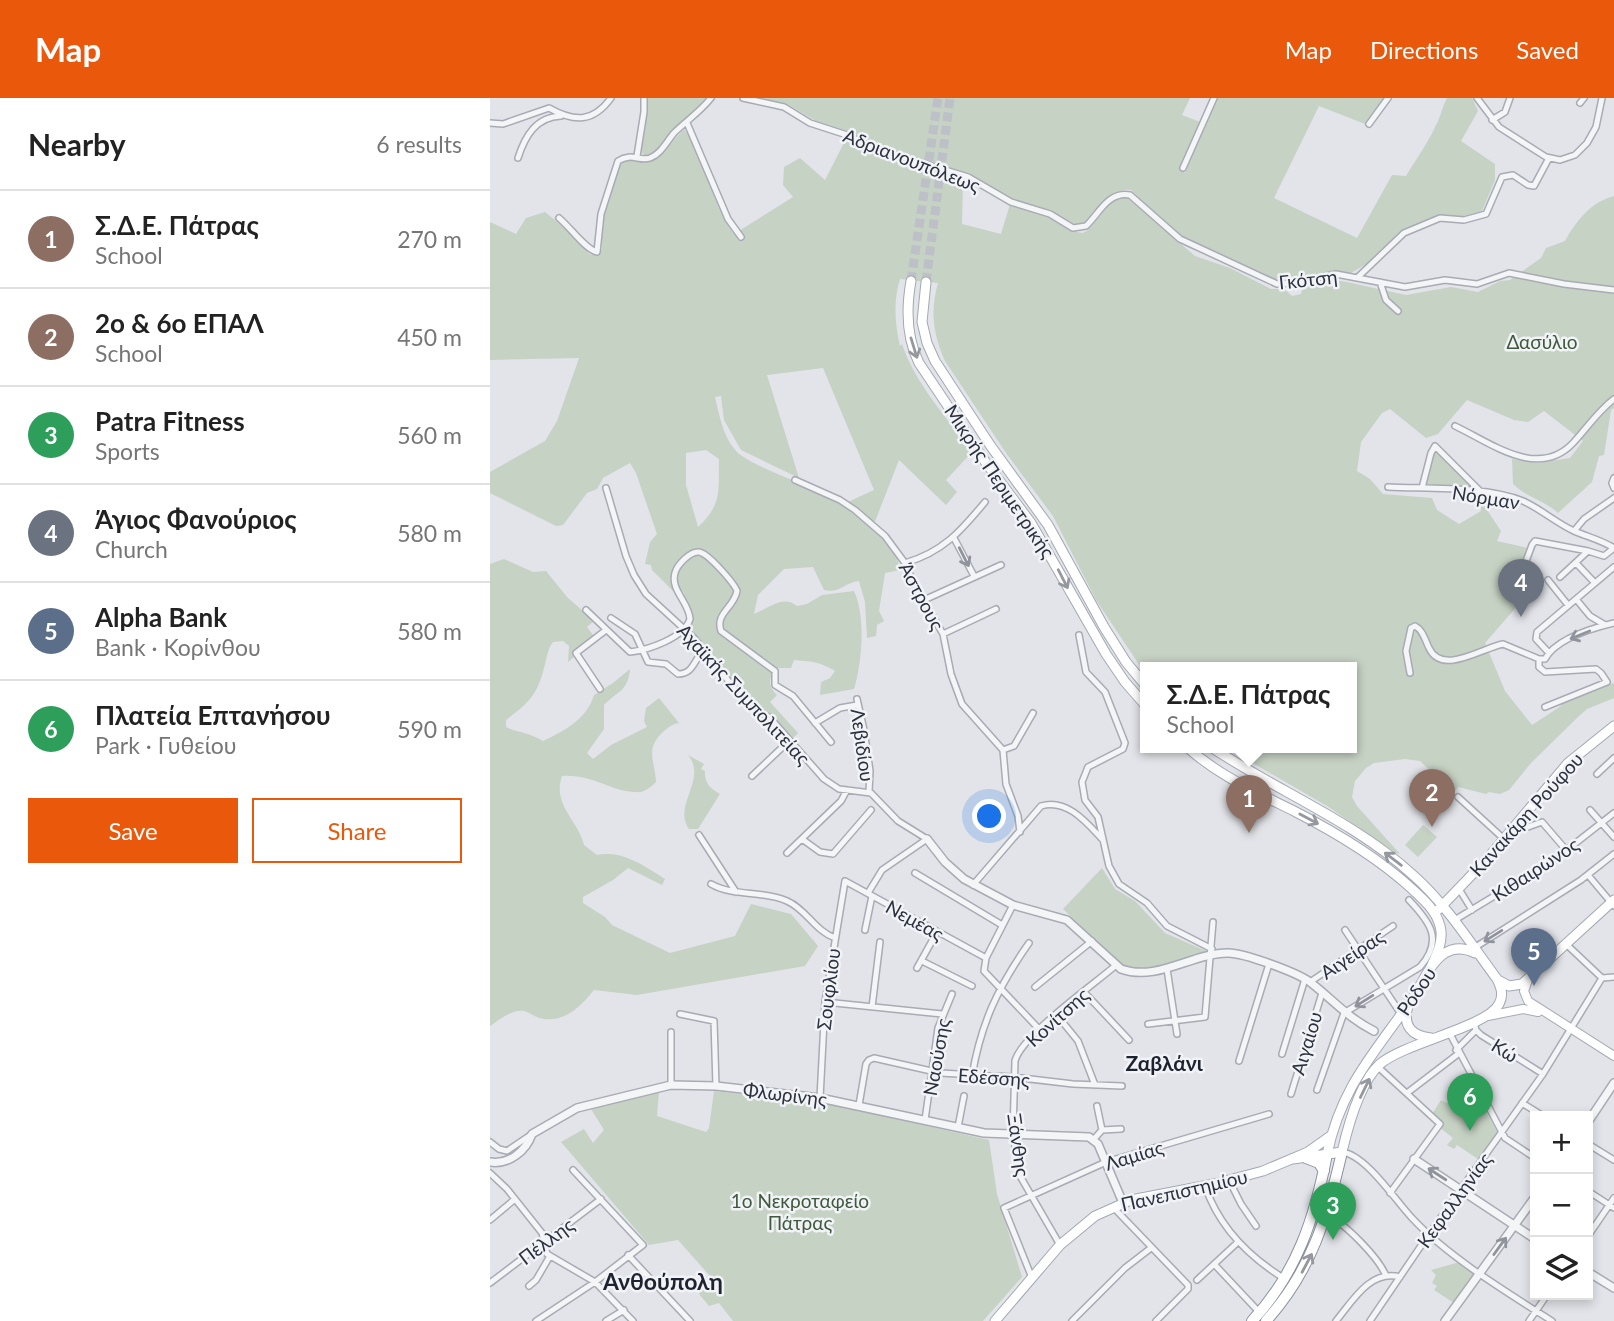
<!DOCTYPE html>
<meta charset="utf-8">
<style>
body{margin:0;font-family:Lato,sans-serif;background:#f6f6f6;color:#222}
.controls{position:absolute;right:21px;bottom:21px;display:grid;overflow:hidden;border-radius:0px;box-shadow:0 4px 10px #0003}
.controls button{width:63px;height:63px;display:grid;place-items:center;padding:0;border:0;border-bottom:2px solid #e0e0e0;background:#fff;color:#222;font:35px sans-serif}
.you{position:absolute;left:500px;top:719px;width:24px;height:24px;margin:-18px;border:5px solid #fff;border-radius:50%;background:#1a73e8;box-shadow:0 0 0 10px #1a73e833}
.badge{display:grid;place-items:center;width:46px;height:46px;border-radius:50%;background:#ea580c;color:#fff;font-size:23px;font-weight:700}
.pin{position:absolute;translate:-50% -58px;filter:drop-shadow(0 2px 4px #0008)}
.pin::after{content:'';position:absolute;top:37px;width:24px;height:21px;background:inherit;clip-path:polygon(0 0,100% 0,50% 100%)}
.popup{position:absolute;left:650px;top:564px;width:217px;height:91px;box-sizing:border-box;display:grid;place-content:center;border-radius:0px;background:#fff;filter:drop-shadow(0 2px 5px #0005);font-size:23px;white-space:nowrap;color:#767676}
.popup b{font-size:26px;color:#222}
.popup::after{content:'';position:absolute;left:50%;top:100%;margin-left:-14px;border:14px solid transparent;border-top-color:#fff}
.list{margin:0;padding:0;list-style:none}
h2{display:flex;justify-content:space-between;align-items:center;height:91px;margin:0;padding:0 28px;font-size:30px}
h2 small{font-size:23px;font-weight:400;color:#767676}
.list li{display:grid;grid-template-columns:46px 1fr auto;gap:21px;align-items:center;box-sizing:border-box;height:98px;padding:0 28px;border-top:2px solid #e0e0e0}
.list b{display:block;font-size:26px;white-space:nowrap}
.list p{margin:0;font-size:23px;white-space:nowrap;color:#767676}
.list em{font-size:23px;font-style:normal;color:#767676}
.actions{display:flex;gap:14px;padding:21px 28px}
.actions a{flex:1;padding:16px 0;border:2px solid #ea580c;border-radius:0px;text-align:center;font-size:24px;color:#ea580c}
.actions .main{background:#ea580c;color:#fff}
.icon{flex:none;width:38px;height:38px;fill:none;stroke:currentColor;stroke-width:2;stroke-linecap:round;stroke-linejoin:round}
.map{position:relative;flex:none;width:1124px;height:1223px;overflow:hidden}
header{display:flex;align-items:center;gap:42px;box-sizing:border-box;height:98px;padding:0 35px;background:#ea580c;color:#fff}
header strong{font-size:33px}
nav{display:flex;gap:38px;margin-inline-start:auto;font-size:24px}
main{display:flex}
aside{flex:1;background:#fff}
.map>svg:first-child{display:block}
</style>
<header>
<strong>Map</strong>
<nav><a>Map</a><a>Directions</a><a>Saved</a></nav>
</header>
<main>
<aside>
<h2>Nearby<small>6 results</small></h2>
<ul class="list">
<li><span class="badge" style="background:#8d6e63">1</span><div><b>Σ.Δ.Ε. Πάτρας</b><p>School</p></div><em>270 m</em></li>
<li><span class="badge" style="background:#8d6e63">2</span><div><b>2ο &amp; 6ο ΕΠΑΛ</b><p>School</p></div><em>450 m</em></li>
<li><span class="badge" style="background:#2e9e5b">3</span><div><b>Patra Fitness</b><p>Sports</p></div><em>560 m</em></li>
<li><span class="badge" style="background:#6b7280">4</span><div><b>Άγιος Φανούριος</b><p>Church</p></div><em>580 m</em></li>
<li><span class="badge" style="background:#5c6f8a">5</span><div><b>Alpha Bank</b><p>Bank · Κορίνθου</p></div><em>580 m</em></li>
<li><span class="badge" style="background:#2e9e5b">6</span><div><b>Πλατεία Επτανήσου</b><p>Park · Γυθείου</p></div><em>590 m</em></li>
</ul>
<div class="actions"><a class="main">Save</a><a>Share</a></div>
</aside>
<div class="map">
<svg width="1124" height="1223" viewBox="0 0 1124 1223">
<rect width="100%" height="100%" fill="#e2e4e9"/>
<path fill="#c6d2c4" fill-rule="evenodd" d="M157,0h60l-52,55 -9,3 -4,-3c-5,-17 8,-37 5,-55z
M272,0h428l-8,17 18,7 -20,47 5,4 32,-75h169l-21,26 -46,-18 -45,92 83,40 35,-63 14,1c10,-17 22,-33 30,-51 5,-9 6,-18 11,-27h25l6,13 -17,30 34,23v16l-13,31 -18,5h-28l-38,17 -30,30 -17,10 -58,6h-20l-95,-44 -47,-45c-27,-3 -32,28 -52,36l-25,-13 -49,-16 -37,-23 -91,-29 -32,-15 -29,-9 -27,-16z
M194,31c24,31 26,74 50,105l59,-37 -10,-12 1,-18 16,-9 25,22 22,-43 25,14 91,26 -1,47 39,10 9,-30 39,12 24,15 9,2 5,-2 26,-30 13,-4 69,59 35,12 41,21h13l8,7 9,-2 2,-7 24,-6h15l64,14 45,-8 27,5 22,-11 10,-1 31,-22 5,-10 19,-7c11,-20 26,-39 49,-45v212l-3,2 -7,45 -5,1 -7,26 -34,31c-14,-13 -32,-16 -45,-29l-1,-25 26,4 32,-5 13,-17 -39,-30 -16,11 -14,-2 -47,-20 -29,34 -12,4 -36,-29 -8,4 -21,29 -4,29 13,8 13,15 49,4 5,12 22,14 22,-13 -2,-12 8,-4 -2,12 16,24 -4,10 31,7 -9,25 21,7 -55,63 20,48 27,34 29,-19 -1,-4 54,-19v15l-27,11 -9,8 -47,46 -22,27 -9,4 -11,-2 -3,2 -28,-7 -4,5 -34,-31 -15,-2 -31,4 -8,5 -11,13 -3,16 5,9 43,48 -4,-1 -69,-47 -102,-59h127v-80h-206v8l-50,-75 -43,-84 -47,-63 -61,-92c-12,-27 -15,-50 -7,-78l-38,-4c-7,23 -5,45 0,67l2,-2c13,39 45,74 70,108l-26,28 11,12 -11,13 -47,-45 -25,64 -26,-22 26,-12 -51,-122 -56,7 32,103 -58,-28 -17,-30 -3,-24 -6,1c4,17 8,40 21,54 11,12 56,29 72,35 25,9 43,24 63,41 14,12 26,23 29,43l-15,3 -6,38 5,10 -7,4 -1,11 -9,2 -2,-36 -6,-21c-14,1 -20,13 -35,9l-11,-23 -29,2 -26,26 -4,19c14,-5 29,-20 43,-8l10,-2 15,-9 32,-4c12,25 8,72 0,98l-34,6 1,-13 9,-4 5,-7c-14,-9 -25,-10 -41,-11l-3,8h-15l-50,-37 -4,-7v-6l-4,-1v13l56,42c-7,9 -4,16 3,23l-7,7 28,31 -8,8 -20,-26 -24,-15 -47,-60 -6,-9 -3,-22 -7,-18 -6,4 -25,-25 -1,-5 -6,-1 5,-22 7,-8 -21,-61 -6,-10 -27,15 -6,11 -10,4 -24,32 -7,1 -66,-33v-21l55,-31 12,-20 22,-63 -89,2v-138l26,12 10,-16 19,-6 32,26 12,16 10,2 3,-7v-26l17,-59 5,-5 26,3 11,-8zM216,352l13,9c-1,31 4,45 -21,68l-12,-42v-32z
M944,349l47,45 -59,-4z
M14,461l29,13 13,-1 21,26 27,24 -7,6 9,12 -28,23 1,-16 -6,-5 -10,1c-6,8 -6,16 -9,26 -7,28 -16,35 -38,52v7c13,6 23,5 37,14 21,-10 44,-22 51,-46l19,-12 17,-14c-2,23 -13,22 -26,36v24l-17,24 6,6 18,-14 36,-18 -3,-6 2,-13 13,-10 20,25c-7,1 -10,4 -15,8 -20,18 -9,29 -8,51 -6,6 -12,11 -20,10 -25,0 -43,-18 -74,-16 -10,29 16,44 22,69l13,10c26,-5 47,11 68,24l-3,6 -34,-17 -15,12 -30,17v6l22,14 7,8 58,28 65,-17 16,-32 40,10 27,32 -13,20 -168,29 -43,-5c-14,17 -30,34 -55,28 -5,-2 -10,-6 -15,-7 -12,-2 -25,9 -34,15v-462z
M198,657l16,9 -3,5 4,2c-1,11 5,18 15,23l-22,35h-9c-17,-23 19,-50 -1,-74z
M933,727l14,12 -19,20 -13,-12z
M612,770l13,21 20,12 30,32 41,18 1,3 -34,13 -44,5 -66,-63z
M224,993l111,12 164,37 8,54 25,83 -39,44h-250l-14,-18 -10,3 -10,-12 11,-18 -32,-36 -29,5 -88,-103 23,-13 9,14 11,-13 -13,-21 68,-17 -2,24 49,16 3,-4z
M962,1001l23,18 10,-7 14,25 -17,23 -4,1 -21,-14 -3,4 -7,-4 6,-7 -14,-11 -7,-13 9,-14 6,3z
M970,1164l15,14 -21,27 -20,-13 3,-4 -5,-3 4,-8 -5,-5z"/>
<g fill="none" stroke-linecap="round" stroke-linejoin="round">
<path stroke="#bec0c7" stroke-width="9" stroke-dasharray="9 4.5" stroke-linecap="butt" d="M421,183l27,-183
M436,184l24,-184"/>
<defs>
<path id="minor" d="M253,0l41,9 26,16 37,12 29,14 92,28 43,25 39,12 23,14 13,-2c13,-12 22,-35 44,-31l50,44 97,45 17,-1 42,-9 69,13 40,-7 32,4 32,-11 55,11 50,6
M987,0l22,29 47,30 14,3 15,-5 12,-12 9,-16 6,-29
M1090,5l4,-5
M1002,22l13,-8 5,-14
M0,25l13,1 46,-16c25,14 44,15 62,-10
M197,25l41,96 13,18
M879,26l19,-26
M147,58l7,-44v-14
M28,60c7,-22 18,-41 43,-42
M693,70l31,-70
M69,120c11,9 27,32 38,34l4,-38 17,-53c14,-9 21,1 32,-3 11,-4 17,-17 24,-25 12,-12 26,-21 37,-35
M868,179l46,-44 36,-15 24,2 22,-6 16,-37 11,-2 15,10 6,1 15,-28
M890,184l6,18 12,11
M965,328c36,17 83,54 118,17 14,-15 25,-32 41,-44
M1124,380l-2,5 2,5
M305,382l45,20 15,10 30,26 20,27 9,21 29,50 8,40 11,30 41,46 3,34 12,32 2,16
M898,389c41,2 97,-1 135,14 18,8 33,22 51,30 14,6 27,9 40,17
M116,390l20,68 8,19 12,19 48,44 53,66 23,14 54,61 15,10 32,4 27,28 29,18 -45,31 -14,23
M932,390l9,-35 4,-7 45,45
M1084,433l10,-12 30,-21
M464,440l20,38
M415,465c38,-11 56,-32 80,-61
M1086,465l19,20
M1032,474l10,-27 3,-4 53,10
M1070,479l28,-26 16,5 10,-8
M1058,482l20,25
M1086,501l14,17 15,9
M434,502l77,-35
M96,512l44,42c18,-2 54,-14 60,-33 -1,-17 -20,-29 -15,-46 2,-8 15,-22 24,-21 9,1 35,31 38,39 -3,17 -22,22 -16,40l54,40v14l18,11 38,46
M121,520l24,16 13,28 18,2 12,10c16,0 16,-15 26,-24
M453,536l53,-25
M589,537l7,37 19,20 20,51 -2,6 -35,18 -6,15 3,18 13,17 11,49 10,18 28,19 20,23 45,23
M1059,555l-13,-14 1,-7 77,-65
M1049,561v8l6,5 51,-3 5,4 6,9 -62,25
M1049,561h6c11,-20 48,-31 69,-36
M920,575l-4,-22 5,-23 4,-2c8,4 10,14 14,22 13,28 53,0 74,-4l36,15
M110,591l-24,-36 30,-23
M367,601l7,31 6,41 -1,21
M325,625l25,-15 17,-3
M513,652l11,-4 19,-33
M1107,676l17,-16
M262,678l37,-35
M968,699l46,42
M1100,712l24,27
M1024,729h14l14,-5 25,29
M209,737l37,57
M312,741l18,13 13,2 38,-44
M297,755l54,-52 6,-11
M425,775l87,52
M1098,777l26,31
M221,786c23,13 51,6 76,17 19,8 28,30 48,37
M483,787l68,-79c26,-8 46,17 61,33
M969,791l13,21
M523,807l-27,53 -2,13 55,58
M963,823l101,-61 60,-47
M375,832l7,-34
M855,832l56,84
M984,850l107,-68 33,-26
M432,863l50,25
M427,870l20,-36
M677,871l10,65
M1112,880l12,-1
M820,884l83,-56
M545,889l57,-46
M594,894l45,48
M335,904l117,12
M382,909l8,-65
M190,916l34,7 2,65
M566,916l22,27 17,44
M984,924l2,8 5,5 62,39
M658,926l57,-7 8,-95
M181,934v53
M959,934l56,106 30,20
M966,952l20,-20
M792,956l23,-75
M749,963l30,-97
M887,968l63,58 -50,69
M482,978c9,-53 26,-89 57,-133
M827,992l27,-77 76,-46c24,-27 10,-45 -11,-67
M917,995l51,-39
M801,996l31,-101
M330,1000l5,-96 20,-121 141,77
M966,1002l15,-22
M1032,1005l21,13
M369,1007l7,-41 3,-4 5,-2 66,15 73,4 60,7 49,2
M607,1008l5,24
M435,1022l13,-92 14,-34
M468,1029l6,-31
M604,1041l8,-9 19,-1
M0,1044l9,7 8,2 25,-17
M1098,1046l26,16
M852,1054c24,3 53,48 70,66 35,38 96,75 140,103
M0,1075l17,16 35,44 5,21 48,28 38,39
M739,1082l12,24 15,22
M715,1088c14,41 44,71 80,93
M1098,1093l26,17
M623,1109l75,78v4l-32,32
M836,1117c18,7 53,43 60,61
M0,1122l25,-21
M1098,1138l26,-38
M570,1147l-40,-69 -7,-42 2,-73c6,-25 78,-76 100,-95
M138,1157l62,66
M724,1166l46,49
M542,1180l-28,-70 102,-46 163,-48
M707,1182l41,-38
M0,1185l111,-84
M39,1188l7,-6 14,-24
M46,1223l59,-39 48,-37 -70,-75
M116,1223l18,-11
M582,1223l53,-53 26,-20
M846,1223c16,-19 34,-52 64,-44
M880,1223l59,-87 114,-160 59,-96 -36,-34
M1039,1223l18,-26"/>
<path id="tertiary" d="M437,741l18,23 19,17 49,26 54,15 54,49c36,13 71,-16 107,-16 16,0 68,19 82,29 22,17 38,36 64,49
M1098,1024l26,-39
M924,1061l121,80
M0,1064c19,3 36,-11 42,-28l45,-26 94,-23 45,1 104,12 164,35 105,4 9,7 25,59
M1098,1174l26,16
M955,1223l90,-124"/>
<path id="secondary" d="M1038,882l-4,11 4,10 86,55
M998,918l35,-7 15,3"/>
<path id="primary" d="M421,183c-5,28 -5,56 8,82l65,97 47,63 75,131 19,28 21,24
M436,184l-4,40 5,21 8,18 55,84 58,80 56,102 22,35 20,24
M697,649c32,29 69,45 107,64 41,21 82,45 117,77 11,10 25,22 29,38 4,14 -3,28 -9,41
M721,649c66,44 143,74 202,128 33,29 58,69 84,104 4,8 7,16 2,25 -12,23 -95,39 -119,60 -20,18 -32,62 -38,88l-49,7
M948,812l49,-51 81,-96 46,-37
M1008,882l11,6 13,-2 92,-84
M918,908c-6,20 4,30 23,32
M837,1056c15,-70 49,-102 87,-158 9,-14 16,-33 31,-43 10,-6 20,-5 30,0
M505,1223l65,-76 35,-29 36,-16 83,-16 49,-13 45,-19 24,-17"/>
<path id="trunk" d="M816,1060l13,5 5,8
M762,1223c45,-48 63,-104 75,-167
M776,1223c46,-51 61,-104 76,-169"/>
</defs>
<use href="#minor" stroke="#a8abb3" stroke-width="8"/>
<use href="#tertiary" stroke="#a8abb3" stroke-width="10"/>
<use href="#secondary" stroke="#a8abb3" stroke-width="10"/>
<use href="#primary" stroke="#a3a8b3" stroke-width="11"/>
<use href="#trunk" stroke="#8b919e" stroke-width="12"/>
<use href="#minor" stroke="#f4f5f7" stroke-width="5"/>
<use href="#tertiary" stroke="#f4f5f7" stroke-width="7"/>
<use href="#secondary" stroke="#fff" stroke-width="8"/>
<use href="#primary" stroke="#fff" stroke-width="9"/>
<use href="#trunk" stroke="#fff" stroke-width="10"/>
</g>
<defs><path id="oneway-shaft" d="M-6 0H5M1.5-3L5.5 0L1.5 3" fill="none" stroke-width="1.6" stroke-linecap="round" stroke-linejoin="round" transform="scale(1.75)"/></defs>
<g stroke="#96989f">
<use href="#oneway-shaft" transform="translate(424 250) rotate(73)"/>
<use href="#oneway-shaft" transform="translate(573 481) rotate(63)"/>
<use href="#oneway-shaft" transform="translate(819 721) rotate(28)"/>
<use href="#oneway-shaft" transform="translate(903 761) rotate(-143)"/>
<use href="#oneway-shaft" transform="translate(875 990) rotate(-64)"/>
<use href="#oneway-shaft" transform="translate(817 1165) rotate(-62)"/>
</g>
<g stroke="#90939b">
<use href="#oneway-shaft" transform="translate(474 459) rotate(63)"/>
<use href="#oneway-shaft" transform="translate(1090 537) rotate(158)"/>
<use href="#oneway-shaft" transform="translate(1003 838) rotate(148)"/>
<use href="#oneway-shaft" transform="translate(874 903) rotate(148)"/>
<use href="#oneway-shaft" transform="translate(947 1076) rotate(-147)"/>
<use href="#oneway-shaft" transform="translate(1010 1148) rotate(-54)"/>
</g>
<g text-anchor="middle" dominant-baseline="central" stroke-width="5" stroke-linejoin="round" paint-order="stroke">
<g font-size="19" fill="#2c313f" stroke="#f1f3f6">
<text transform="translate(422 62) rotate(21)">Αδριανουπόλεως</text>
<text transform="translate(818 181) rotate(-6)">Γκότση</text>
<text transform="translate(510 383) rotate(56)">Μικρής Περιμετρικής</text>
<text transform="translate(996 399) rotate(9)">Νόρμαν</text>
<text transform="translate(432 498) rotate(62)">Άστρους</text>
<text transform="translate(254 596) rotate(47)">Αχαϊκής Συμπολιτείας</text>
<text transform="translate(373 647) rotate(82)">Λεβιδίου</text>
<text transform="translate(1036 716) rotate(-48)">Κανακάρη Ρούφου</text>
<text transform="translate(1045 771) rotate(-33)">Κιθαιρώνος</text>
<text transform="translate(425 822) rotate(29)">Νεμέας</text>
<text transform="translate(862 856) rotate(-34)">Αιγείρας</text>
<text transform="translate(338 891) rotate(-83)">Σουφλίου</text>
<text transform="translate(926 893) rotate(-56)">Ρόδου</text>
<text transform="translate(567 919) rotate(-42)">Κονίτσης</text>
<text transform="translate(816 945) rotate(-73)">Αιγαίου</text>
<text transform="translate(1015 952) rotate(32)">Κώ</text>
<text transform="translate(446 959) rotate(-80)">Ναούσης</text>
<text transform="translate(504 979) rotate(4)">Εδέσσης</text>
<text transform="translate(295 996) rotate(7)">Φλωρίνης</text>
<text transform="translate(529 1047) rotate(82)">Ξάνθης</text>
<text transform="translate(644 1057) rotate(-17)">Λαμίας</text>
<text transform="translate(694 1092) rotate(-13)">Πανεπιστημίου</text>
<text transform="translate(964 1102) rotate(-54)">Κεφαλληνίας</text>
<text transform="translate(56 1143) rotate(-37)">Πέλλης</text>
</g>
<g font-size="19" fill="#3e593b" stroke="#f1f3f6">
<text x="1052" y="243">Δασύλιο</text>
<text x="310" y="1102">1o Νεκροταφείο<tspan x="310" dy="22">Πάτρας</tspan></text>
</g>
<g font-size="21" font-weight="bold" fill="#1e2330" stroke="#f1f3f6">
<text x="674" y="964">Ζαβλάνι</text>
</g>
<g font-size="23" font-weight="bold" fill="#1e2330" stroke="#f1f3f6">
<text x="173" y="1183">Ανθούπολη</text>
</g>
</g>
</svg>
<div class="controls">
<button>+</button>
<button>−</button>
<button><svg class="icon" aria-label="layers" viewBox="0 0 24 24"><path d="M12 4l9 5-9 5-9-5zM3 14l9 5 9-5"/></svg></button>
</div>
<div class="you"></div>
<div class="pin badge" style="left:759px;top:735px;background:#8d6e63">1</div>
<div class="popup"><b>Σ.Δ.Ε. Πάτρας</b>School</div>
<div class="pin badge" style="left:942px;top:729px;background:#8d6e63">2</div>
<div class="pin badge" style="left:843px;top:1142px;background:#2e9e5b">3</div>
<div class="pin badge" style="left:1031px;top:519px;background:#6b7280">4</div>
<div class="pin badge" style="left:1044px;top:888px;background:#5c6f8a">5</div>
<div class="pin badge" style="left:980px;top:1033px;background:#2e9e5b">6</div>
</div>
</main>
